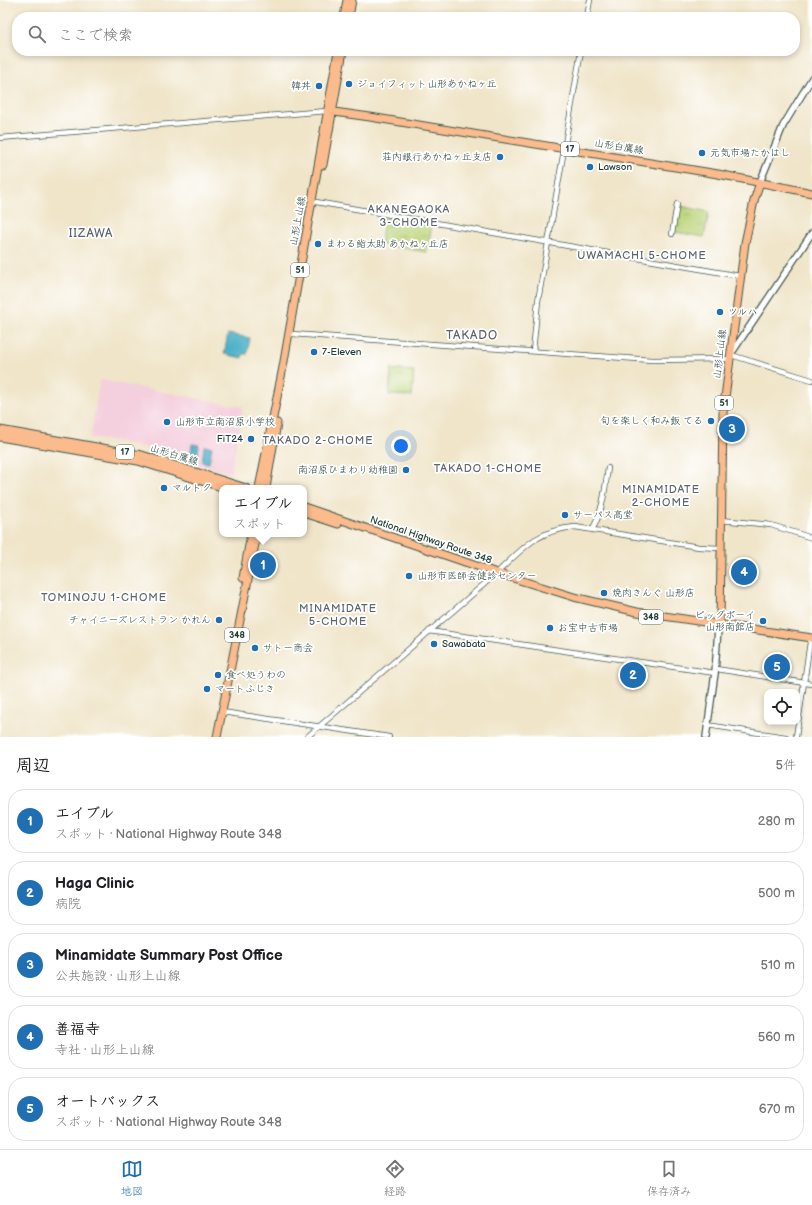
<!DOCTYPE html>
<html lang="ja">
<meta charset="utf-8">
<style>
body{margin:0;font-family:"Balsamiq Sans","Klee One",sans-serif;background:#f6f6f6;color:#202124}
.controls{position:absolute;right:12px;bottom:12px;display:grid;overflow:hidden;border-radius:8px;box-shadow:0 2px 6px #0003}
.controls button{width:36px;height:36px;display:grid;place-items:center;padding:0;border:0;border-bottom:1px solid #e0e0e0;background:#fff;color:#202124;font:20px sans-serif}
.you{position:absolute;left:401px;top:446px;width:14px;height:14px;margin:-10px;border:3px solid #fff;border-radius:50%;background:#1a73e8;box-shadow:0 0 0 6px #1a73e833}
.badge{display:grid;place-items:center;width:26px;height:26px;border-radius:50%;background:#1f6fb2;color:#fff;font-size:13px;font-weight:700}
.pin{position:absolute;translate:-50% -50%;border:2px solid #fff;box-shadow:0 1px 4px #0006}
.popup{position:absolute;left:219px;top:485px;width:88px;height:52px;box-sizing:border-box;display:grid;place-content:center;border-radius:8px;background:#fff;filter:drop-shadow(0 1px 3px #0005);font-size:13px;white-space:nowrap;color:#757577}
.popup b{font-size:15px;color:#202124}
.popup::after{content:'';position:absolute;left:50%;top:100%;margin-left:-8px;border:8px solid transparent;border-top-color:#fff}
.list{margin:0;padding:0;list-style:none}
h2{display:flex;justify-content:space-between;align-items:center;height:52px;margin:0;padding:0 16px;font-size:17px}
h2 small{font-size:13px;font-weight:400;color:#757577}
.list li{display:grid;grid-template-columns:26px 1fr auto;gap:12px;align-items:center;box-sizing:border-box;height:64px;margin:0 8px 8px;padding:0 8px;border:1px solid #e0e0e0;border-radius:16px}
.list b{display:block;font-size:15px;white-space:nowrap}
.list p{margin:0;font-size:13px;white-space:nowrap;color:#757577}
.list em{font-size:13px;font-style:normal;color:#757577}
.icon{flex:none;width:22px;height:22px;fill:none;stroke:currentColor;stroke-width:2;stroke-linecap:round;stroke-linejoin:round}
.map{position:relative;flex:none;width:812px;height:737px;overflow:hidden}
.search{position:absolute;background:#fff;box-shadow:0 2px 6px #0003;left:12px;right:12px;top:12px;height:44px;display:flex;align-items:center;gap:10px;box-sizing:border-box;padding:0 14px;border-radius:16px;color:#757577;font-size:15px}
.sheet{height:412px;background:#fff}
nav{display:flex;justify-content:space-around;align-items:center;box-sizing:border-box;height:56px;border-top:1px solid #e0e0e0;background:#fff;font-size:11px;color:#757577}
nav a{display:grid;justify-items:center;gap:2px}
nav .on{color:#1f6fb2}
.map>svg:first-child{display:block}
</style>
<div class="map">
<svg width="812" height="737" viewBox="0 0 812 737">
<defs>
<pattern id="grass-tufts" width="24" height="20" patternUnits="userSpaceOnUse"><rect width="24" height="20" fill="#bbd377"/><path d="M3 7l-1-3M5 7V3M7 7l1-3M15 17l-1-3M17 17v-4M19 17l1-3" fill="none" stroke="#a0b668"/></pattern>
</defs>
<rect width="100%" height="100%" fill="#fff"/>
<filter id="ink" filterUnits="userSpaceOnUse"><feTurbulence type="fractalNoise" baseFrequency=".025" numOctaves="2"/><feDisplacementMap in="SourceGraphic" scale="8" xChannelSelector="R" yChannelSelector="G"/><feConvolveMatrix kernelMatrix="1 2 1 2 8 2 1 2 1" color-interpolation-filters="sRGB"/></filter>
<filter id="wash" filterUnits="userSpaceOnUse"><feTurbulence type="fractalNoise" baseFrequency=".012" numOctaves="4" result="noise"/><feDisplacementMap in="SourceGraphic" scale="16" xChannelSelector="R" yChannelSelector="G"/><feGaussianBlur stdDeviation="0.9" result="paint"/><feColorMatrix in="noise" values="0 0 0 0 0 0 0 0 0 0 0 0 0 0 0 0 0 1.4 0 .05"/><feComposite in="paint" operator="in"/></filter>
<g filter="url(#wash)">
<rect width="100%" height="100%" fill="#f0e5c9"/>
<path fill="#f4cfdd" d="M100,380l143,27 -12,66 -32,-8 -48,-16 -24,-6 -37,-5z"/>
<path fill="url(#grass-tufts)" stroke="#6d8856" d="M680,206l29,6 -5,25 -29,-5 -1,-1 3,-23z
M385,217l47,8 -5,27 -47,-8z
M391,369l23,2 -2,25 -23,-1z"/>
<path fill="#48afc7" stroke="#34767e" d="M228,334l22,4 -3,16h-4l-1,4 -18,-4z
M192,444l7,1 -2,16 -7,-1z
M204,446l8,1 -3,16 -7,-1z"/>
</g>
<g filter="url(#ink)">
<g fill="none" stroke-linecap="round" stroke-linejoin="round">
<defs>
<path id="minor" d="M587,17l3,-17
M0,138l327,-27
M316,202l424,74
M672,234l5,-30
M292,334l360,26 78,-1
M533,351l5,-50 43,-250
M731,355l81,25
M721,520l50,5 41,13
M592,530c11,-19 13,-40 16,-62
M429,631l286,42
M716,669l96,15
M222,712l167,25
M707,725l79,12
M307,737l190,-164c25,-24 40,-43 78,-46l124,20 22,1
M796,737l14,-95"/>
<path id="tertiary" d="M760,182l23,-56 29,-48
M731,354l81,-121
M706,737l9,-64 3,-45"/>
<path id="primary" d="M344,17l3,-17
M349,17l3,-17
M327,111l43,6 348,57 94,19
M323,165l20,-114
M0,430l142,25 104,33
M0,437l138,24 86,27
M259,488l24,-121 55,-316
M266,488l11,-65
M718,628l2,-4 3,-211 22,-170 9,-42 6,-19"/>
<path id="trunk" d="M304,507l193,66 77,24 63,15 175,26
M304,513l34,11
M243,578l8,-44
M217,737l40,-203"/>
</defs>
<use href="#minor" stroke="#3e564a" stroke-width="6"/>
<use href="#tertiary" stroke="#3e564a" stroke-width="8"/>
<use href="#primary" stroke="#3e564a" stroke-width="9"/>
<use href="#trunk" stroke="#3e564a" stroke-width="9"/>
<use href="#minor" stroke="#fff" stroke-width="4.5"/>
<use href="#tertiary" stroke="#fff" stroke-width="5.5"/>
<use href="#primary" stroke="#fbbb8c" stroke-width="7"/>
<use href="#trunk" stroke="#fbbb8c" stroke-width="7"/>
</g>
</g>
<g fill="#1f6fb2" stroke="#fff" stroke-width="1.5">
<circle cx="349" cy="84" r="4"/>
<circle cx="319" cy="86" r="4"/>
<circle cx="702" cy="153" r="4"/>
<circle cx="500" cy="157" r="4"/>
<circle cx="590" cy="167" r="4"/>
<circle cx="318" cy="244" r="4"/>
<circle cx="720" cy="312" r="4"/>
<circle cx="314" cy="352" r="4"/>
<circle cx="711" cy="421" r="4"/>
<circle cx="167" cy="422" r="4"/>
<circle cx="251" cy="439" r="4"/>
<circle cx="406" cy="470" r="4"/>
<circle cx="164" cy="488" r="4"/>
<circle cx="565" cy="515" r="4"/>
<circle cx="409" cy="576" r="4"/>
<circle cx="604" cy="593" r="4"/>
<circle cx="219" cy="620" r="4"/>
<circle cx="763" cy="621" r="4"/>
<circle cx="550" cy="628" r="4"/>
<circle cx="434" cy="644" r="4"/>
<circle cx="255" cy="648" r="4"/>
<circle cx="218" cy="675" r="4"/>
<circle cx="207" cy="689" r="4"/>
</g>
<g text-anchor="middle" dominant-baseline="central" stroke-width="3.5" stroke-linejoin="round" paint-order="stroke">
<g fill="#fff" stroke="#627771" stroke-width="1">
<rect x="561" y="142" width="18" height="14" rx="3"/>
<rect x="291" y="263" width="18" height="14" rx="3"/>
<rect x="715" y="396" width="18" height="14" rx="3"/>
<rect x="116" y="445" width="18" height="14" rx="3"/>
<rect x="639" y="610" width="24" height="14" rx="3"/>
<rect x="225" y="628" width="24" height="14" rx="3"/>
</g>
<g font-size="9" font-weight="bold" fill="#1f3d34">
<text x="570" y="149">17</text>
<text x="300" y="270">51</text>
<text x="724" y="403">51</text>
<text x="125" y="452">17</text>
<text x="651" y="617">348</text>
<text x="237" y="635">348</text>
</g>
<g font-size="10" fill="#1f3d34" stroke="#fff" text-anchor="start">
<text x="357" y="84">ジョイフィット山形あかねヶ丘</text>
<text x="311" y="86" text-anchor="end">韓丼</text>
<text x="710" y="153">元気市場たかはし</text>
<text x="492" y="157" text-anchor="end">荘内銀行あかねヶ丘支店</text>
<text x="598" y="167">Lawson</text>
<text x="326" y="244">まわる鮨太助 あかねヶ丘店</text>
<text x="728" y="312">ツルハ</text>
<text x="322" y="352">7-Eleven</text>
<text x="703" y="421" text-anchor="end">旬を楽しく和み飯 てる</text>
<text x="175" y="422">山形市立南沼原小学校</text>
<text x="243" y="439" text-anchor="end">FiT24</text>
<text x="398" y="470" text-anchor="end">南沼原ひまわり幼稚園</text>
<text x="172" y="488">マルトク</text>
<text x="573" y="515">サーパス高堂</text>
<text x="417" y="576">山形市医師会健診センター</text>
<text x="612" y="593">焼肉きんぐ 山形店</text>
<text x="755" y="615" text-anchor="end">ビッグボーイ<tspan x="755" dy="12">山形南館店</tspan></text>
<text x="211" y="620" text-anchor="end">チャイニーズレストラン かれん</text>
<text x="558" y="628">お宝中古市場</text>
<text x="442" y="644">Sawabata</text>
<text x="263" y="648">サトー商会</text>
<text x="226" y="675">食べ処うわの</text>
<text x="215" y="689">マートふじき</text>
</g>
<g font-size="10" fill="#1f3d34" stroke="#fff">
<text transform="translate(619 147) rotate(9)">山形白鷹線</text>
<text transform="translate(298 221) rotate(-80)">山形上山線</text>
<text transform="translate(720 354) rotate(-83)">山形上山線</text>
<text transform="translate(174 455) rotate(17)">山形白鷹線</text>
<text transform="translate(431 540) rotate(19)">National Highway Route 348</text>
</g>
<g font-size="11" letter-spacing="1" fill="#5d656f" stroke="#fff">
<text x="409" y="209">AKANEGAOKA<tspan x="409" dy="13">3-CHOME</tspan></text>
<text x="642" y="255">UWAMACHI 5-CHOME</text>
<text x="318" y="440">TAKADO 2-CHOME</text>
<text x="488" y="468">TAKADO 1-CHOME</text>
<text x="661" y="489">MINAMIDATE<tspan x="661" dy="13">2-CHOME</tspan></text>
<text x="104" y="597">TOMINOJU 1-CHOME</text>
<text x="338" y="608">MINAMIDATE<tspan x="338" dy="13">5-CHOME</tspan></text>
</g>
<g font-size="12" letter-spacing="1" fill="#5d656f" stroke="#fff">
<text x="91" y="233">IIZAWA</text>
<text x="472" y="335">TAKADO</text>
</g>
</g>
</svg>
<div class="controls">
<button><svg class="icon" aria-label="locate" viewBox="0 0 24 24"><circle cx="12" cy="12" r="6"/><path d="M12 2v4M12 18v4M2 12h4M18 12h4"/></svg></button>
</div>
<div class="you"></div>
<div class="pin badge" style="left:263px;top:565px">1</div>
<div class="popup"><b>エイブル</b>スポット</div>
<div class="pin badge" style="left:633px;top:675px">2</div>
<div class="pin badge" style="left:732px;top:429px">3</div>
<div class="pin badge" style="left:744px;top:572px">4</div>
<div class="pin badge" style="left:777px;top:667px">5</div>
<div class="search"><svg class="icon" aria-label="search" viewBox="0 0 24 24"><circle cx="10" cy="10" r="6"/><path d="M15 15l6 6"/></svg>ここで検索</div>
</div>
<section class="sheet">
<h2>周辺<small>5件</small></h2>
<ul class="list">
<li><span class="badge">1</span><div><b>エイブル</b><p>スポット · National Highway Route 348</p></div><em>280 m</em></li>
<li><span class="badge">2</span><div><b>Haga Clinic</b><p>病院</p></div><em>500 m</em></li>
<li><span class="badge">3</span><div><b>Minamidate Summary Post Office</b><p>公共施設 · 山形上山線</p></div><em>510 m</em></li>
<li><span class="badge">4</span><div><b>善福寺</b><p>寺社 · 山形上山線</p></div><em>560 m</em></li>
<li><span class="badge">5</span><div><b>オートバックス</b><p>スポット · National Highway Route 348</p></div><em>670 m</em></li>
</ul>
</section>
<nav>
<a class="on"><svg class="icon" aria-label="map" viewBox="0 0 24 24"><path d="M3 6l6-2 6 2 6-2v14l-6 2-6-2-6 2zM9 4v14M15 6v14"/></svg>地図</a>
<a><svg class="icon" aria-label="directions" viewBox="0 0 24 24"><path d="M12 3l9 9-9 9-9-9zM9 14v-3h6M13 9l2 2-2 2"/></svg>経路</a>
<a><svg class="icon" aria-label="saved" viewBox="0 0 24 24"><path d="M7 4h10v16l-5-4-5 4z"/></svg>保存済み</a>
</nav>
